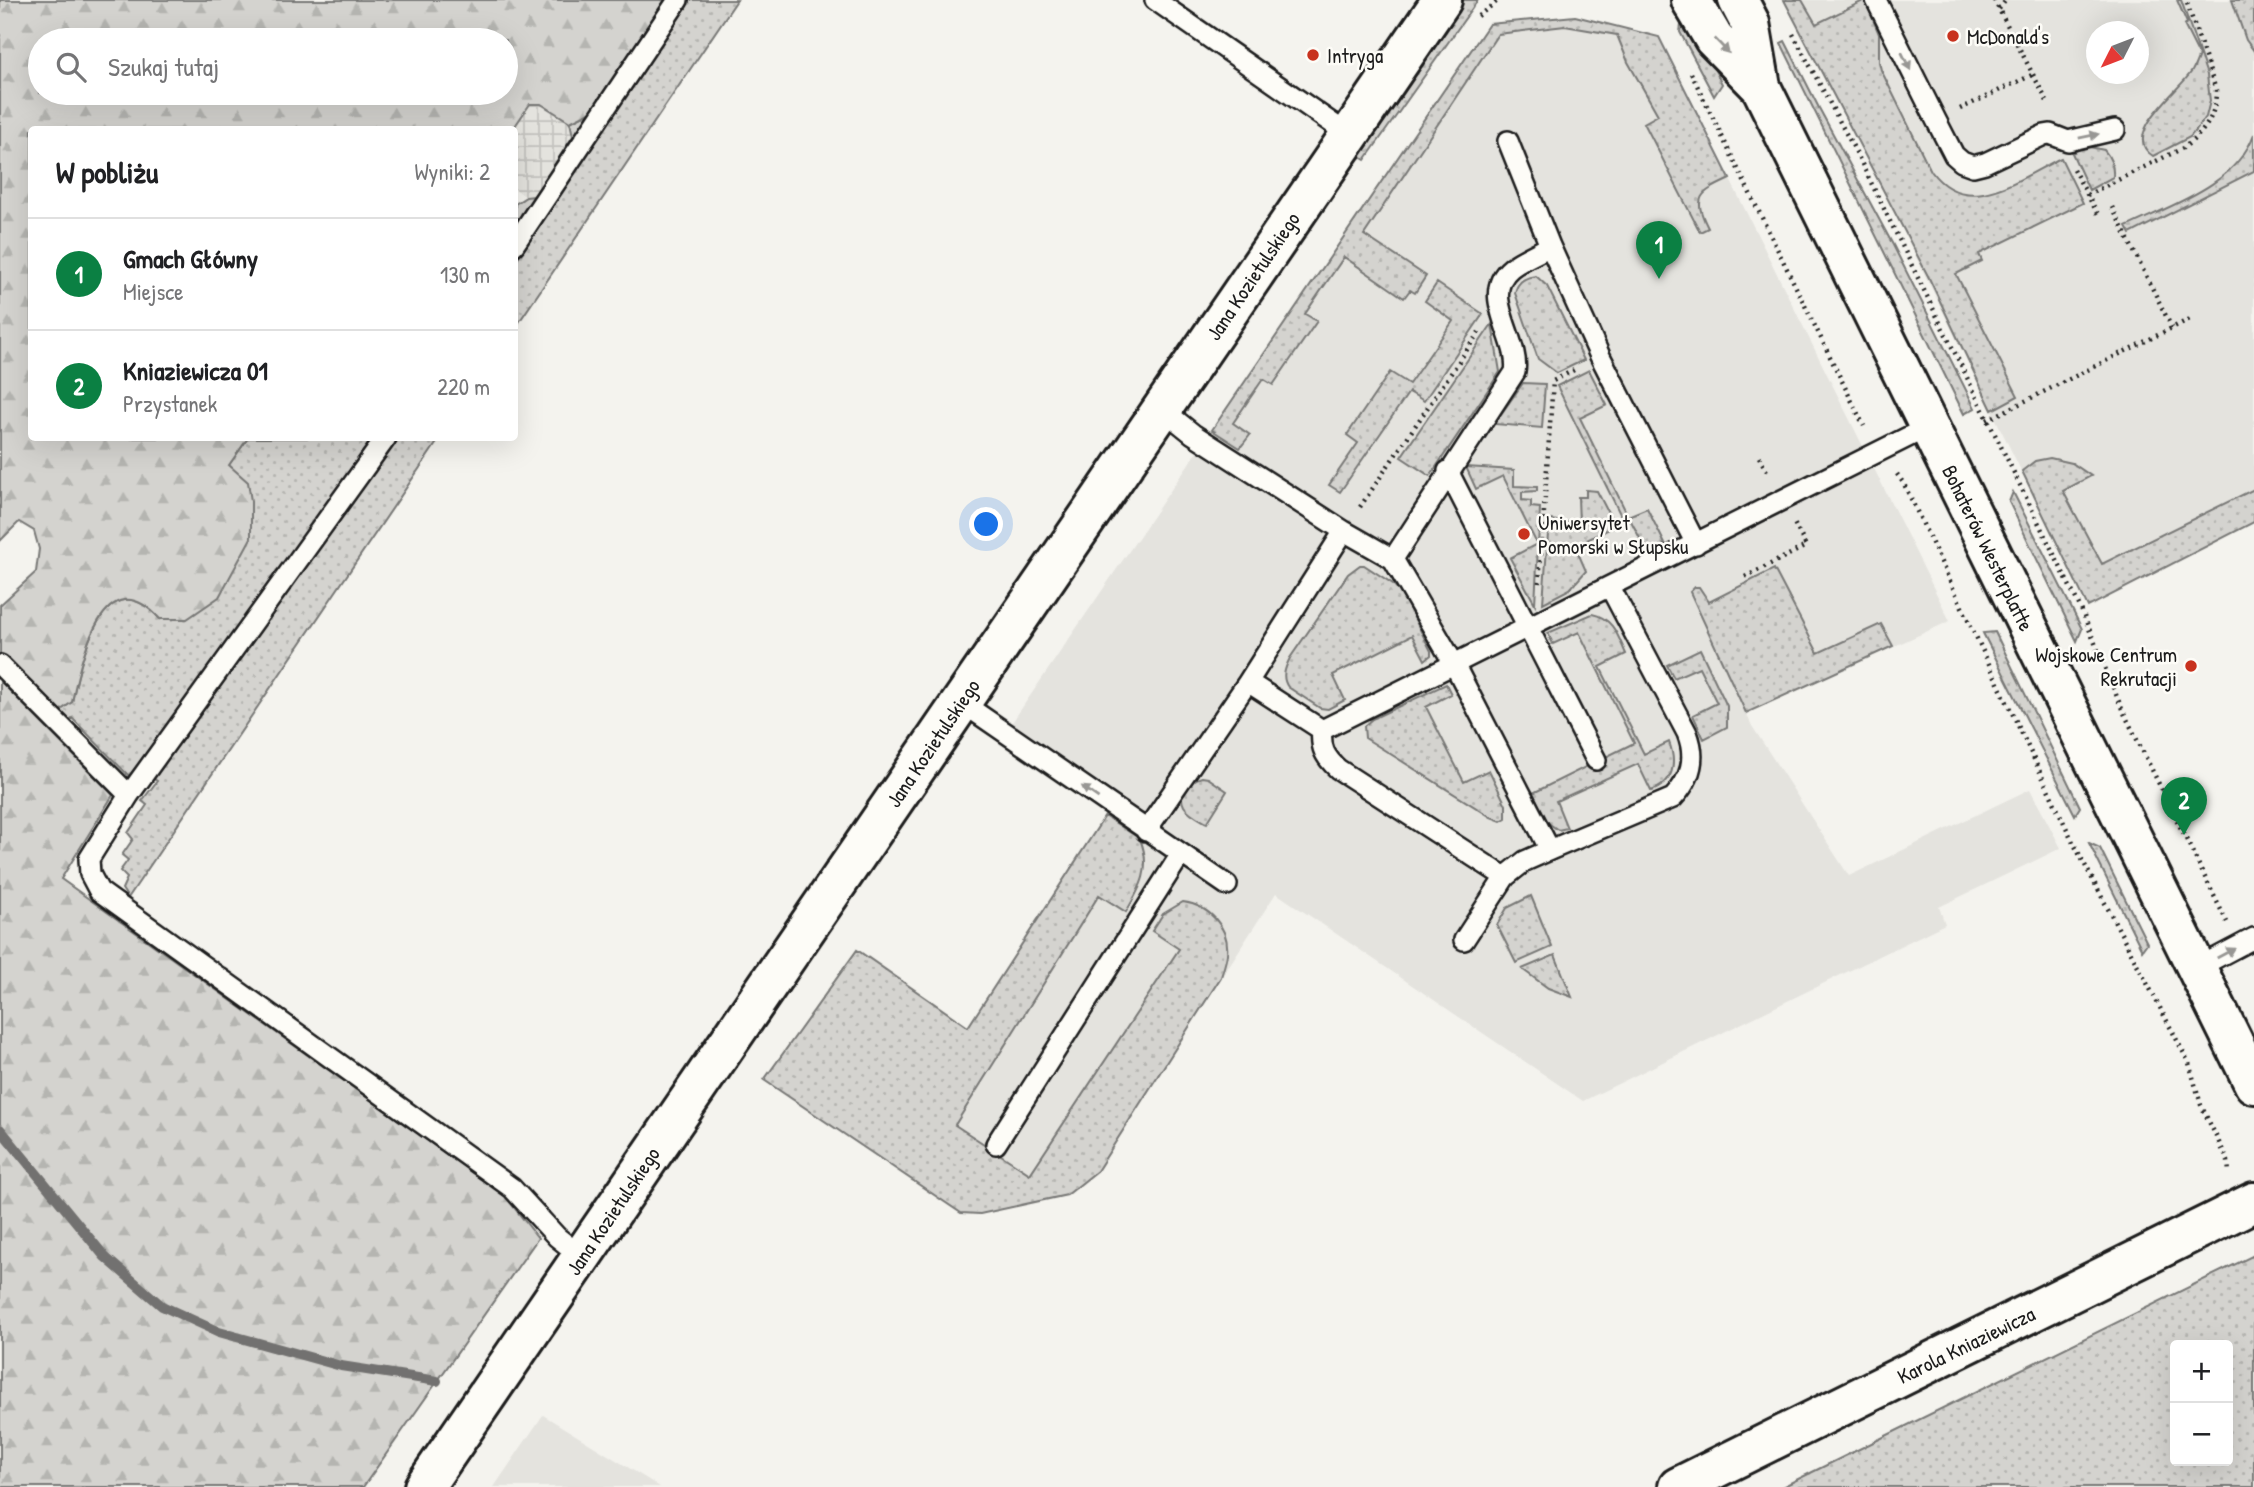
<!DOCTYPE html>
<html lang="pl">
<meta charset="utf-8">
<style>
body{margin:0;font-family:"Patrick Hand",sans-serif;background:#f2f2f2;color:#202124}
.controls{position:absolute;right:21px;bottom:21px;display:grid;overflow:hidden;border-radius:7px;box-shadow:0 7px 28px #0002}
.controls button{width:63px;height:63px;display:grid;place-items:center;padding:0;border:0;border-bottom:2px solid #e0e0e0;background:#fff;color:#202124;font:35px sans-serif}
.compass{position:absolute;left:2086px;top:21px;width:63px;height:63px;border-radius:50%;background:#fff;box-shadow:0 7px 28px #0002;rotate:228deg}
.you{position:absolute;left:987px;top:525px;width:24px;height:24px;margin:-18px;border:5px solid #fff;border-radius:50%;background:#1a73e8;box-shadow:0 0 0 10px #1a73e833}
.badge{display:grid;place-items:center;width:46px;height:46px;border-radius:50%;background:#0b8043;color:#fff;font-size:23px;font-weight:700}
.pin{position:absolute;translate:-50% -58px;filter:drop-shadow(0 2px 4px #0008)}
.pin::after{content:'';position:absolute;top:37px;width:24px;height:21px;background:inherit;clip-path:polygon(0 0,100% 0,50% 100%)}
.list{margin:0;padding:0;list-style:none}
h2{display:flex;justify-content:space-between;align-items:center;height:91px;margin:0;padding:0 28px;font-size:30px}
h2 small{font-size:23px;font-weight:400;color:#757577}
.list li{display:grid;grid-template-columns:46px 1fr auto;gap:21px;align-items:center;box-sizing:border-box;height:112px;padding:0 28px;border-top:2px solid #e0e0e0}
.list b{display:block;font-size:26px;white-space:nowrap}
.list p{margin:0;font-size:23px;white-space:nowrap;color:#757577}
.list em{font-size:23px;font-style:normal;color:#757577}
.icon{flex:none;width:38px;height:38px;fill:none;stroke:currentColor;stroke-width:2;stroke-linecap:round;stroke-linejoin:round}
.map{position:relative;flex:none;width:2254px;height:1487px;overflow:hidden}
.search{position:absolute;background:#fff;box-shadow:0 7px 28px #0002;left:28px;top:28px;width:490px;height:77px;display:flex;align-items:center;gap:18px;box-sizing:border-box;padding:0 24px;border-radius:38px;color:#757577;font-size:26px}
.panel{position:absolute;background:#fff;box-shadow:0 7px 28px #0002;left:28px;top:126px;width:490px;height:315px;border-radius:7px}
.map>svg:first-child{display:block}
</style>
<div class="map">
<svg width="2254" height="1487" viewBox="0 0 2254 1487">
<defs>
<pattern id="industrial-grid" width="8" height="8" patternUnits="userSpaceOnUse" patternTransform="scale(1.75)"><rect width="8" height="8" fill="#e4e3de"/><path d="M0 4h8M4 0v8" fill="none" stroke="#c3c2be"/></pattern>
<pattern id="grass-dots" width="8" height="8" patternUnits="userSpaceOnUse" patternTransform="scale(1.75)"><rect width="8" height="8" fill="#d4d3cf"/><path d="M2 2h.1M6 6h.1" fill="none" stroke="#b5b5b1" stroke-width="1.8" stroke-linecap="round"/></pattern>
<pattern id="forest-firs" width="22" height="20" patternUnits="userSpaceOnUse" patternTransform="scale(1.75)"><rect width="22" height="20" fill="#d4d3cf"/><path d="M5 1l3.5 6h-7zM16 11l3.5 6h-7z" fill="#b5b5b1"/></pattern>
</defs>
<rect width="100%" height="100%" fill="#f4f3ee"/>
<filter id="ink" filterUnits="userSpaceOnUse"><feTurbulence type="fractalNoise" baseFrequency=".0143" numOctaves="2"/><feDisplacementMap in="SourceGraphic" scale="14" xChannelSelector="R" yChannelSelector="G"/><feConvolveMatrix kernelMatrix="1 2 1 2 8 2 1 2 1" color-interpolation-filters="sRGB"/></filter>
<g filter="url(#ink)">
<path fill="#e4e3de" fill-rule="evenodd" d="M1784,0h470v522l-166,85 -220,-448 -38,-68zM2096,32h42v42h-42z
M1575,16l84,21 291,584 -204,92 6,13 97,150 181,-87 31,59 -122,59 6,17 -362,177 -307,-208 -179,278 -30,24 -87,19 -19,-1 -79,-54 223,-343 -107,-73 491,-719z
M543,1415l117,72h-166z"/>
<path fill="url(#industrial-grid)" d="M530,104h11l29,18 3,14 -40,60 -7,1 -11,-8 -2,-59z"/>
<path fill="url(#grass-dots)" stroke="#787876" stroke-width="2" fill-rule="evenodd" d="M689,0h48l-222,328v-66z
M1463,0h15l-113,160 -8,-5z
M1784,0h18l14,24 49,-24 14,34v28l2,8 50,101c36,49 89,7 130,-13l22,45 -104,51 3,7 -26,13 62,122 -26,14 -64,-134z
M2177,0h4l26,75 3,26 -4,16 -16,20 -37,19c-34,-21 27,-66 39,-85 3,-5 5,-11 7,-16l-15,-30 3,-2z
M2232,0h22v51l-8,-11z
M1687,15l35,69 -8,12 -34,-64 2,-14z
M1575,16l84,21 71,142c-30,14 -38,17 -22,49l-8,4 -56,-109 14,-8 -30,-53 -11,-27 -52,-9 -67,8 -134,201 62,41 -11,17 -5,-3 -6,8 -60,-41 -39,57 12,7 -44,64 -10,-6 -30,44 17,12 -10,13 -28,-18 277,-406z
M1785,41l34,67 74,137 82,163 -11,6 -183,-371z
M592,111l-77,119v-26l11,-7 8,-1 39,-60 -3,-14z
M2254,134v37l-124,63 -4,-7c45,-22 110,-42 128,-93z
M2085,146l19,4c7,8 10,16 9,27l-24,13 -17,-37z
M1536,276l11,10 37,74 -27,13 -19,-14 -23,-66c2,-11 10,-16 21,-17z
M1437,283l46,31 -59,87 -15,-9 -69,100 -11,-7 29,-42 -11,-8 43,-63 19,12 44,-63 -28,-20z
M1492,324l8,48 -70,104 -29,-19z
M1589,370l18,35 -27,13 48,98 19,-8 18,36 -11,4 -10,-2 -14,-27 -6,3 -67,-136z
M1523,383l22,1 -3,44 -48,-4z
M248,438h129l-180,251 -68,87 -57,-58 -7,5 -8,-10 15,-11c8,-41 32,-145 88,-83l69,-154z
M398,438h42l-312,460 -6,-9 5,-11 -7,-7 8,-11 -6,-5 11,-16 -5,-6 19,-28 -5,-4 15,-20 -6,-4z
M2050,458l22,5 19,13 -28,15 39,73 152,-75v33l-166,85 -66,-136 13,-10z
M1466,467l48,3v16l23,1v4l-15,1v8l9,1v6l9,1 -5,96 -25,-46 27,-14 -34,-68 -27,13z
M1586,490l11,1 18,35 -40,20 11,25 -16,18 -27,14 6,-83 30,4 -1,-27h8z
M2013,492l69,137 -5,12 -68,-139z
M1360,565h4l29,19 9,10 29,57v4l-6,5 -13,-25 -79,40 12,25 -17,9 -8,-1 -32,-21c-7,-10 -3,-19 2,-29l58,-84z
M1774,569l44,84 63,-29 12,22 -147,67 -56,-121 5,-5h4l10,15z
M1592,614c21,4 26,22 34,40l-26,13 44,87 25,-12c8,21 5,41 -18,49l-13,-27 -82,37 11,27 -9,2 -11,-8 -14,-29 101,-50 -55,-111 -26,12 -5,-11z
M1995,632l85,175 -5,8 -92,-182z
M1700,649l27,57v21l-23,12 -11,-24 24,-12 -18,-36 -25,11 -7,-13z
M1446,684l5,10 -25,13 38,75 25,-12 17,35v13l-5,3 -10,-4 -126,-79 -1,-12 8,-7z
M1202,777l6,1 19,13 -20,32c-7,-4 -18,-9 -23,-17 -7,-13 6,-26 18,-29z
M1105,816l35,23c12,29 1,48 -14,73l-27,-17 -144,230 75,49 149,-225 -27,-18 11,-17 20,-12c25,3 47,25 44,52 -1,8 -4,16 -6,23l-124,194 -30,24 -87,19 -19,-1 -197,-133 93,-130 111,77z
M2089,843l11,5 47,95 -5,7z
M1531,896l21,51 -36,16 -19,-38 10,-17z
M1555,955l17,42 -24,-9 -26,-19z
M2254,1255v232h-472zM2175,1345h53v116h-53z"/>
<path fill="url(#forest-firs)" stroke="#787876" stroke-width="2" fill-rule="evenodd" d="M0,0h667l-75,111 -22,11 -29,-18h-11l-17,25 -481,1v308h216l-19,27 19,17 3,19v37l-32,59 -32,22h-27c-56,-62 -80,42 -88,83l-15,11 -57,-58v-50l36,-33 3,-23 -5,-18 -15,-9 -19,19zM40,40h466v53h-466z
M0,681l113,114 -52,84 444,317 33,42 -175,249h-363z"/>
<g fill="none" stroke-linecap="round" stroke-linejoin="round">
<path stroke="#72716f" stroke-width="10" d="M0,1129l105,128 57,49 57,26 122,34 96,15"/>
<defs>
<path id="service" d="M1155,0l194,135
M1876,0l60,120 18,35 8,7 11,4 12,-3 59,-28 6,-1 18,7 47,-11
M1508,141l42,105 50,110 96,188
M514,245l164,-245
M1162,409l31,25 151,97 49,28 61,105 474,-237
M386,438l-257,357 -40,64 1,15 9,17 413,297 45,49 25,20
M1448,471l148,289
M1393,559l122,-187c6,-32 -37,-77 -4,-104 11,-9 27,-15 39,-22
M0,665l129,130
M1248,682l74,48 132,-66 96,186 -25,11 -20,16 -41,63
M961,702l266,183
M1322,730c-2,18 3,27 16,39l167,108
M1146,831l102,-149 96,-151
M1550,850l123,-52c18,-19 24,-40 14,-65l-77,-146
M2197,968l57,-30
M996,1144l185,-290"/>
<path id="minor" d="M1678,1487l576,-285"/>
<path id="tertiary" d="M424,1487l1018,-1487"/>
<path id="secondary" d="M1691,0l23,39 47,48
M1738,0l12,23 11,64 493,997"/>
</defs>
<use href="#service" stroke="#1c1c1c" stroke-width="24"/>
<use href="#minor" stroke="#1c1c1c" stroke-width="44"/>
<use href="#tertiary" stroke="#1c1c1c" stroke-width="44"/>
<use href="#secondary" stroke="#1c1c1c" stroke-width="44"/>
<path stroke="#1c1c1c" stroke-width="4.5" stroke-dasharray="2 5" stroke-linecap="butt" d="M1994,0l55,105
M1999,9l7,-9
M1478,16l21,-16
M1793,34l64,120 224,455 41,100 105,213
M1691,73l173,353
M1960,109l72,-34
M2073,169l25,45
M2087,195l96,-47c21,-15 33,-31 33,-58l-30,-90
M2112,207l60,121
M1987,420l203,-101
M1759,457l10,18
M1897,474l7,10 170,360 115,219 12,42 27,56 1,12
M1360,507l119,-175
M1745,577l61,-31 -12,-23
M1539,583l14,-202 23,-12"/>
<use href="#service" stroke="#fdfcf7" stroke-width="19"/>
<use href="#minor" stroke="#fdfcf7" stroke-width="38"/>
<use href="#tertiary" stroke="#fdfcf7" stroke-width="38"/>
<use href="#secondary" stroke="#fdfcf7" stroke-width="38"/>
</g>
<defs><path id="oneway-solid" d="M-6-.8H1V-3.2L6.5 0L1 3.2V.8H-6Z" transform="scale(1.75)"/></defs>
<g fill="#989794">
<use href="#oneway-solid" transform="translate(1722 46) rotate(46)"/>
<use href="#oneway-solid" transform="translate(1906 61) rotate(64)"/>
<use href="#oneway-solid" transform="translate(2089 136) rotate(-12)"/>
<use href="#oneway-solid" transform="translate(1090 792) rotate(-145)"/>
<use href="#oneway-solid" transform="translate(2226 953) rotate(-28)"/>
</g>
</g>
<g fill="#c8321e" stroke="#fdfcf7" stroke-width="2.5">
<circle cx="1953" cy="36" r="7"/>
<circle cx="1313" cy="55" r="7"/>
<circle cx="1524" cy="534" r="7"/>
<circle cx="2191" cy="666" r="7"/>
</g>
<g text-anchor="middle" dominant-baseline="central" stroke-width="5" stroke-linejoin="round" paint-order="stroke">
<g font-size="21" fill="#1c1c1c" stroke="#fdfcf7" text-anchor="start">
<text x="1967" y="36">McDonald's</text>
<text x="1327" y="55">Intryga</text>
<text x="1538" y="522">Uniwersytet<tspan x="1538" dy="24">Pomorski w Słupsku</tspan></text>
<text x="2177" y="654" text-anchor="end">Wojskowe Centrum<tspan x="2177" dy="24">Rekrutacji</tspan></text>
</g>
<g font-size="21" fill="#1c1c1c" stroke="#fdfcf7">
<text transform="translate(1253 276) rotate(-56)">Jana Kozietulskiego</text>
<text transform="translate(1988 548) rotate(64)">Bohaterów Westerplatte</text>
<text transform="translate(933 743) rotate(-56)">Jana Kozietulskiego</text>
<text transform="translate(613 1211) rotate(-56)">Jana Kozietulskiego</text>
<text transform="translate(1966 1345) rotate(-26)">Karola Kniaziewicza</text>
</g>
</g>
</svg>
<div class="controls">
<button>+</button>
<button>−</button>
</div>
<svg class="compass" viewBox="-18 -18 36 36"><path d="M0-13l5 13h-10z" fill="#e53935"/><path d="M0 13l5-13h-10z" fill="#757577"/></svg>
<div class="you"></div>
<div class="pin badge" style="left:1659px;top:279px">1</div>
<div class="pin badge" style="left:2184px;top:835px">2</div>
<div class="search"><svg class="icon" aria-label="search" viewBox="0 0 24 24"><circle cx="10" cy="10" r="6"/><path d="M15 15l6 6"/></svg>Szukaj tutaj</div>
<section class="panel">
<h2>W pobliżu<small>Wyniki: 2</small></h2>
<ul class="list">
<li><span class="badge">1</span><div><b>Gmach Główny</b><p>Miejsce</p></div><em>130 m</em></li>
<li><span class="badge">2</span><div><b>Kniaziewicza 01</b><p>Przystanek</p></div><em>220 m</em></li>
</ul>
</section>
</div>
